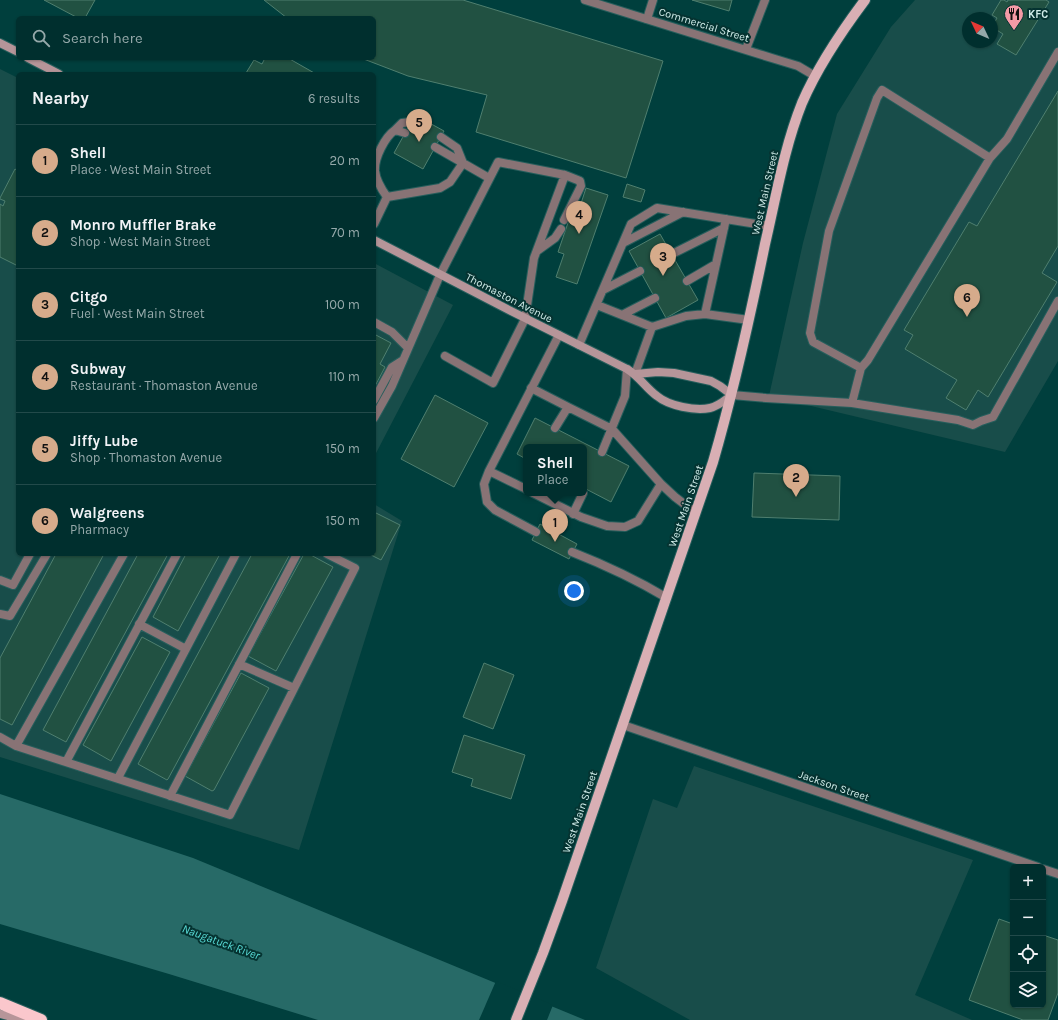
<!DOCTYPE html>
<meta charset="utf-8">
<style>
body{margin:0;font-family:Karla,sans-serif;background:#0a3736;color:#f1f3f6}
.controls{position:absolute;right:12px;bottom:12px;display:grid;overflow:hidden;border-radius:6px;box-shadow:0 1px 3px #0004}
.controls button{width:36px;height:36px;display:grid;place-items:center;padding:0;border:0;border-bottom:1px solid #224a4a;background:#002f2e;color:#f1f3f6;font:20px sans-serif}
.compass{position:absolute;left:962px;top:12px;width:36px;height:36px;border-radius:50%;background:#002f2e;box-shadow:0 1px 3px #0004;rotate:314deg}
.you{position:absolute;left:574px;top:591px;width:14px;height:14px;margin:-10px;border:3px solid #fff;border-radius:50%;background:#1a73e8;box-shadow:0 0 0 6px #1a73e833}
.badge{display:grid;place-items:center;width:26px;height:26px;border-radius:50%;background:#d6ab8b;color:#111;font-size:13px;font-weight:700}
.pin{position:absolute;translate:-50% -33px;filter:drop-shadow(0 1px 2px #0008)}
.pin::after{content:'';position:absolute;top:21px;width:14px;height:12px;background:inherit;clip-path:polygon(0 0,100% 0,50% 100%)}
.popup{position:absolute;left:523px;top:444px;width:64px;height:52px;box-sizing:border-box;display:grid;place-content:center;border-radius:6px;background:#002f2e;filter:drop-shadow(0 1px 3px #0005);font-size:13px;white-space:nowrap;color:#95a9aa}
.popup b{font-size:15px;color:#f1f3f6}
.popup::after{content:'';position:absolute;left:50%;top:100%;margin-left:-8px;border:8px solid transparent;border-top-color:#002f2e}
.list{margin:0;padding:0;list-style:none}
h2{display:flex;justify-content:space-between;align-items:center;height:52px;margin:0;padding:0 16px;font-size:17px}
h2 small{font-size:13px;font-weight:400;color:#95a9aa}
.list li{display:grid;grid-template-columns:26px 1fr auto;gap:12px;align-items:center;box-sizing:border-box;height:72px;padding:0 16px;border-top:1px solid #224a4a}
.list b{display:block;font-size:15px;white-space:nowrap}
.list p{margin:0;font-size:13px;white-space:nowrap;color:#95a9aa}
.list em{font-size:13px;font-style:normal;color:#95a9aa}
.icon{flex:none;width:22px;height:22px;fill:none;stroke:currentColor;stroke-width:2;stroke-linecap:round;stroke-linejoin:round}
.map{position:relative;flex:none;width:1058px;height:1020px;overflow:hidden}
.search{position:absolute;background:#002f2e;box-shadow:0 1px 3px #0004;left:16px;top:16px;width:360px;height:44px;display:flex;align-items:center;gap:10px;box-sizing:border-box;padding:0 14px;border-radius:6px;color:#95a9aa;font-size:15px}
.panel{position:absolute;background:#002f2e;box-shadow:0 1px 3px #0004;left:16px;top:72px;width:360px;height:484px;border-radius:6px}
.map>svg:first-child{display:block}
</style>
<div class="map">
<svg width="1058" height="1020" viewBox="0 0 1058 1020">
<rect width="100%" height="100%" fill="#003f3d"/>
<path fill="#184d4a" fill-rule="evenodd" d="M915,0h143v361l-53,91 -236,-56 34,-153 34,-129 54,-87zM968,18h24v24h-24z
M0,69l18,9v476h356v-50l28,17 -103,329 -299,-93z
M374,263l79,42 -79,152z
M694,766l279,94 -58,135 57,25h-282l-94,-52 57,-169 24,9z"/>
<path fill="#276a67" d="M0,794l193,64 392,162h-267l-149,-46 -169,-50z"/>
<path fill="#003f3d" d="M496,981l57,24 -6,15h-68z"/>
<path fill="#215142" stroke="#4f7f6f" d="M44,0h51l-10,18h-7z
M264,0h199l200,61 -37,117 -150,-46 11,-37 -79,-19 -47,-18h13v-40h-87z
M692,0h40l-3,11z
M1001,0h3l3,2 1,-2h38l3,2 -33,53 -19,-11 6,-10 -11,-7 5,-9 -5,-3z
M265,58h23l28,16h-68l-2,-1 8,-13 8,4z
M1058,91v155l-16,27 15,9 -69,115 -10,-7 -12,20 -20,-12 11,-18 -52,-31 8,-14 -9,-5 65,-108 8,4z
M415,115l29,16 -21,38 -29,-16z
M15,169l3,2v95l-18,-9v-53l3,2 2,-5 -5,-2v-1z
M627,184l18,6 -4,12 -18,-5z
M586,188l22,7 -31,89 -21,-7 8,-23 -6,-2 13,-38 6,2z
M660,234l38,66 -32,18 -37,-67z
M374,334l17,9 -11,21 5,3 -11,21z
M435,395l53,28 -34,64 -53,-28z
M535,418l94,48 -18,36 -27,-14v-41h-58v12l-9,-5z
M754,473l86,3 -1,44 -87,-3z
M374,512l26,13 -19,35 -12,-6h5z
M540,524l37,20 -8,15 -37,-19z
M56,554h48l-92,171 -12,-6v-61z
M138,554h30l-102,188 -23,-12z
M186,554h34l-42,77 -25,-14z
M252,554h38l-122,225 -1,1 -29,-16z
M304,554h5l24,13 -57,104 -28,-15z
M142,637l28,15 -59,109 -28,-16z
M484,663l30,12 -21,54 -30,-12z
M241,673l28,15 -55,102 -2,1 -27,-15z
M464,735l61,20 -14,44 -40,-13 2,-7 -21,-7z
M999,919l14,5v81h30v-70l15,5v53l-10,27h-25l-54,-20z"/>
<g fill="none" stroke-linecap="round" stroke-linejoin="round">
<defs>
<path id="service" d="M647,19l6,-19
M746,49l19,-49
M395,130l7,-7 9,-1
M441,137l16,11 6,15
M435,147l54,31
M387,197l53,-9 10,-6 13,-19
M387,197c-5,-7 -11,-17 -12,-26 -1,-13 10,-34 20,-41l10,3
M564,220l17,-34 -1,-5 -15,-6
M374,224l13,-27
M623,243l60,-31
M537,251l18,-13 6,-9
M672,254l52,-26
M687,281l29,-17
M603,290l37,-19
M597,305l55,22 34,-11 19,-2 21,-95
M705,314l44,6
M622,315l33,-17
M374,322l18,10 16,16
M579,345l52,-121 26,-16 112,18
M861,368l7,-8 122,-202
M635,374l17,-47
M531,388l37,19 -13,21
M732,395l34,3 86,5 106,17 15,5 8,-4 12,-4 65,-116
M374,400l18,-33 11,-7
M852,403l9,-35 -48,-26 -3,-9 19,-102 48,-133 5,-8 108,68 17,-19 51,-87
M568,407l44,22 49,55 14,13 21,16
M374,418l18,-32 48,-111 58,-113 67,13 -31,83 -9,61 -32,64 -48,-27
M602,452l23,-56 2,-27
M489,471l-5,13 3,18 8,8 41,22
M526,489l-37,-18 70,-136
M533,493l48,24 26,9 18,1 13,-6 23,-37
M573,514l10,-21
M572,552c33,13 65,28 95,46
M124,554l-108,192 214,69 125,-247 -28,-14
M0,580l13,5 17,-31
M0,614l10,2 37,-62
M139,624l47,25 50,-95
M239,664l55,24
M0,737l16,9
M66,762l111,-208
M118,778l68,-129
M170,796l127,-242"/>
<path id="minor" d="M585,0l190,59 23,7 17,10
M623,725l415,142
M1043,869l15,5"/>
<path id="secondary" d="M0,43l18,9
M28,58l31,16
M374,240l135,70 118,59c13,8 18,18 30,27 12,10 38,15 53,12 9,-2 15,-8 22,-13l-12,-9 -9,-5 -37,-8 -16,-1 -23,2
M0,1014l24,6"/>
<path id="primary" d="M516,1020l27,-67 19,-52 151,-439c21,-72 37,-145 52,-218 11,-47 19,-96 37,-141 16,-37 39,-71 63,-103"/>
<path id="motorway" d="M0,1003l41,17"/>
</defs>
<use href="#service" stroke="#265e5c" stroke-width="10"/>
<use href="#minor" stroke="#265e5c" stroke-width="10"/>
<use href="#secondary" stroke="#265e5c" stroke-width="10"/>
<use href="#primary" stroke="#265e5c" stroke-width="12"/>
<use href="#motorway" stroke="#265e5c" stroke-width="14"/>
<use href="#service" stroke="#887375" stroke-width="8"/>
<use href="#minor" stroke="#887375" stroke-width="8"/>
<use href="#secondary" stroke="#b69599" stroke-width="8"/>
<use href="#primary" stroke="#d9afb4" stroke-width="10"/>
<use href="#motorway" stroke="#fac7cc" stroke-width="12"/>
</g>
<defs>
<symbol id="restaurant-pin" viewBox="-11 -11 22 30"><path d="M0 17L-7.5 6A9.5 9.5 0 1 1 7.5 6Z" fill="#f49aa6" stroke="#053331"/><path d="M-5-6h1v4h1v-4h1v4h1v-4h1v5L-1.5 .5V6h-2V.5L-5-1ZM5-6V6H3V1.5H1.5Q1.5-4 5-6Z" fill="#111"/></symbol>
</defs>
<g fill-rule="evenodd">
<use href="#restaurant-pin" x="1003" y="3" width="22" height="30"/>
</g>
<g text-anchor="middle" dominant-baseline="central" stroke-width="4" stroke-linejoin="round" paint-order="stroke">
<g font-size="11" font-weight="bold" fill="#d1edea" stroke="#053331" text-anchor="start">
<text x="1028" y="14">KFC</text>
</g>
<g font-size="11" fill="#d1edea" stroke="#053331">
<text transform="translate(704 25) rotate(17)">Commercial Street</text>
<text transform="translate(765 193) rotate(-77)">West Main Street</text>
<text transform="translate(509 298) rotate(27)">Thomaston Avenue</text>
<text transform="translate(686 506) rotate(-71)">West Main Street</text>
<text transform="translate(834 786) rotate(19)">Jackson Street</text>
<text transform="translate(580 812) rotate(-71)">West Main Street</text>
</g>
<g font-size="12" font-style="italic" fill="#58dad5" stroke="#053331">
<text transform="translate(221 942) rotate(20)">Naugatuck River</text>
</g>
</g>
</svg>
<div class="controls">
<button>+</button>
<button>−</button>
<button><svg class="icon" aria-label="locate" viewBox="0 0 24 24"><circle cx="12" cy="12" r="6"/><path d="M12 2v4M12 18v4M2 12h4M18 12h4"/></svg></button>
<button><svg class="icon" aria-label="layers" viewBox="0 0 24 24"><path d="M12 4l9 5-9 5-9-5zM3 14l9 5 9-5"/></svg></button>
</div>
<svg class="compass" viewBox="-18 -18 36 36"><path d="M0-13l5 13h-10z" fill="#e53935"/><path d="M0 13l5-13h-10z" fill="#95a9aa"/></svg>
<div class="you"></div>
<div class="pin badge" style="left:555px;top:542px">1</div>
<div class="popup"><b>Shell</b>Place</div>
<div class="pin badge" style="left:796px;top:497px">2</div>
<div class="pin badge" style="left:663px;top:276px">3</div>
<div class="pin badge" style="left:579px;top:234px">4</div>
<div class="pin badge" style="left:419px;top:142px">5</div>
<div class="pin badge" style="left:967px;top:317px">6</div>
<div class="search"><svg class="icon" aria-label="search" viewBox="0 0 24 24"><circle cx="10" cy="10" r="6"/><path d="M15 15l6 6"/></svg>Search here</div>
<section class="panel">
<h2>Nearby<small>6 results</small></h2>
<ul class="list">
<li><span class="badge">1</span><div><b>Shell</b><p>Place · West Main Street</p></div><em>20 m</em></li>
<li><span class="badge">2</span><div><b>Monro Muffler Brake</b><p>Shop · West Main Street</p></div><em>70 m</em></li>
<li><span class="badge">3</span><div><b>Citgo</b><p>Fuel · West Main Street</p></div><em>100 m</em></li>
<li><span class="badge">4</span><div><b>Subway</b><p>Restaurant · Thomaston Avenue</p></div><em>110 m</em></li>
<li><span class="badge">5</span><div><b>Jiffy Lube</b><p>Shop · Thomaston Avenue</p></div><em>150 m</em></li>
<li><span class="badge">6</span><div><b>Walgreens</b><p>Pharmacy</p></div><em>150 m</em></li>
</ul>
</section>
</div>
